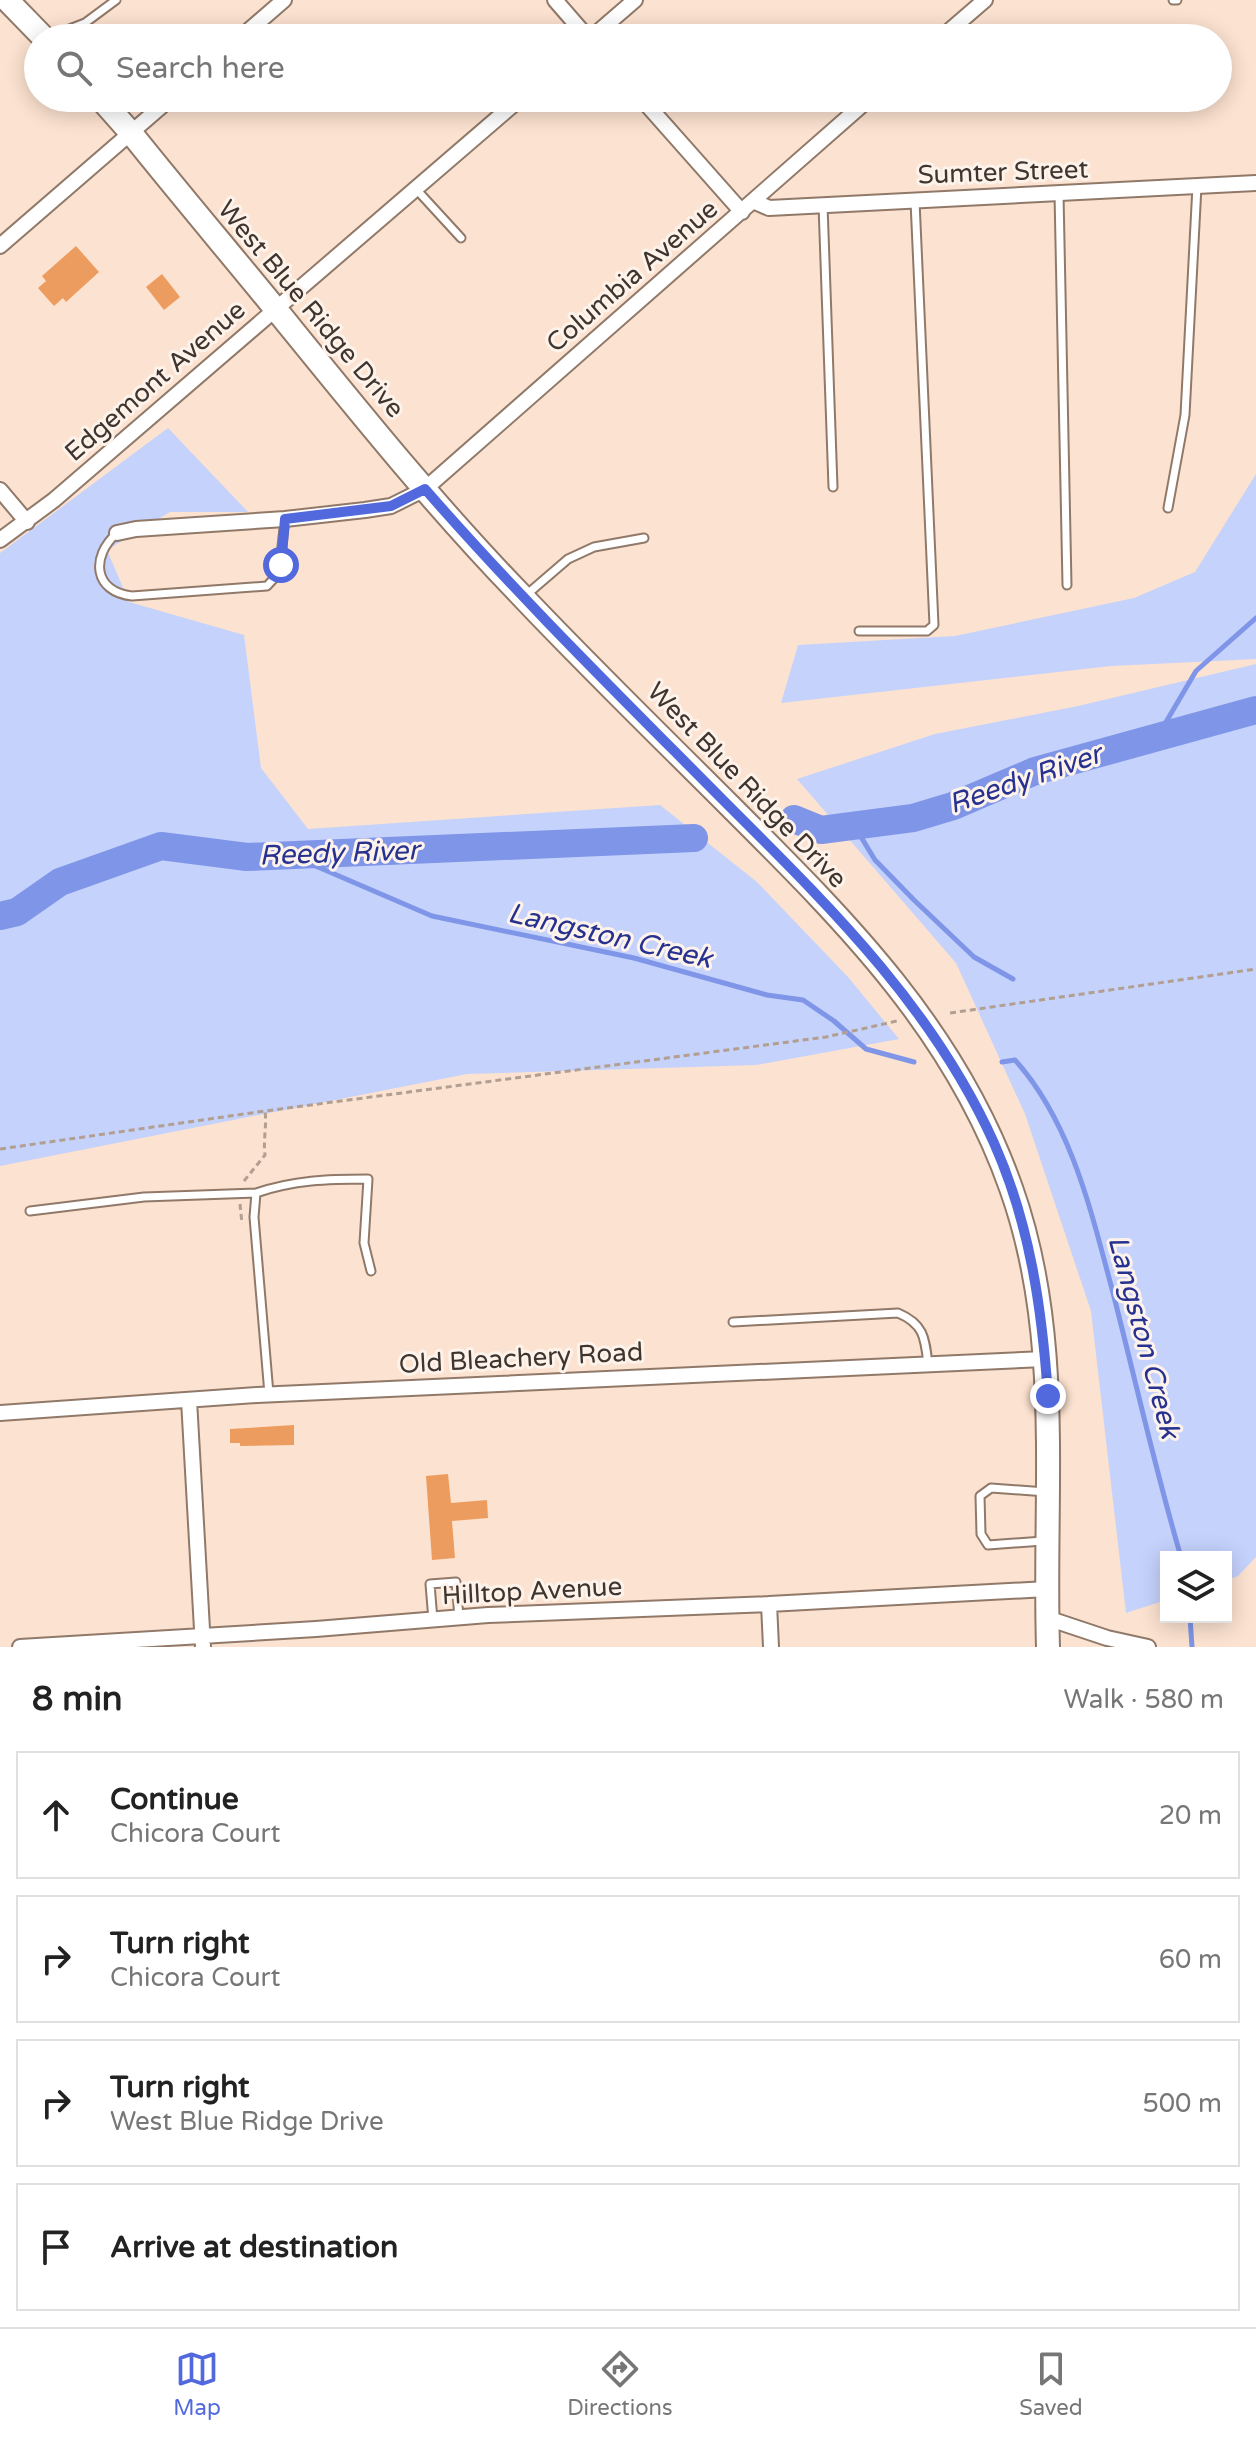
<!DOCTYPE html>
<meta charset="utf-8">
<style>
body{margin:0;font-family:"Varela Round",sans-serif;background:#f6f6f6;color:#222}
.controls{position:absolute;right:24px;bottom:24px;display:grid;overflow:hidden;border-radius:0px;box-shadow:0 4px 20px #0003}
.controls button{width:72px;height:72px;display:grid;place-items:center;padding:0;border:0;border-bottom:2px solid #e0e0e0;background:#fff;color:#222;font:40px sans-serif}
.stop{position:absolute;width:24px;height:24px;margin:-18px;border:6px solid #5269de;border-radius:50%;background:#fff}
.stop.end{background:#5269de;border-color:#fff;box-shadow:0 2px 8px #0008}
.list{margin:0;padding:0;list-style:none}
h2{display:flex;justify-content:space-between;align-items:center;height:104px;margin:0;padding:0 32px;font-size:34px}
h2 small{font-size:26px;font-weight:400;color:#767676}
.list li{display:grid;grid-template-columns:52px 1fr auto;gap:24px;align-items:center;box-sizing:border-box;height:128px;margin:0 16px 16px;padding:0 16px;border:2px solid #e0e0e0;border-radius:0px}
.list b{display:block;font-size:30px;white-space:nowrap}
.list p{margin:0;font-size:26px;white-space:nowrap;color:#767676}
.list em{font-size:26px;font-style:normal;color:#767676}
.icon{flex:none;width:44px;height:44px;fill:none;stroke:currentColor;stroke-width:2;stroke-linecap:round;stroke-linejoin:round}
.map{position:relative;flex:none;width:1256px;height:1647px;overflow:hidden}
.search{position:absolute;background:#fff;box-shadow:0 4px 20px #0003;left:24px;right:24px;top:24px;height:88px;display:flex;align-items:center;gap:20px;box-sizing:border-box;padding:0 28px;border-radius:44px;color:#767676;font-size:30px}
.sheet{height:680px;background:#fff}
nav{display:flex;justify-content:space-around;align-items:center;box-sizing:border-box;height:112px;border-top:2px solid #e0e0e0;background:#fff;font-size:22px;color:#767676}
nav a{display:grid;justify-items:center;gap:4px}
nav .on{color:#5269de}
.map>svg:first-child{display:block}
</style>
<div class="map">
<svg width="1256" height="1647" viewBox="0 0 1256 1647">
<rect width="100%" height="100%" fill="#fce2d0"/>
<path fill="#c5d2fc" d="M168,428l80,84h-78l-63,38 22,52 115,33 17,133 47,61 352,-24 97,77 91,95 51,62 -143,26 -289,9 -467,92v-613z
M1256,474v185l-145,7 -330,37 17,-58 157,-9 179,-38 61,-26z
M1256,664v893l-18,19 -12,4v-23h-60v43l-40,13 -35,-302 -66,-197 -69,-151 -159,-184 138,-45 143,-28z"/>
<g fill="none" stroke-linecap="round" stroke-linejoin="round">
<path stroke="#7f95e7" stroke-width="5" d="M1156,739l40,-68 60,-53
M855,827l20,33 39,40 60,57 39,22
M290,855l142,61 202,42 133,37 36,5 31,21 32,28 48,13
M1002,1062l13,-2c56,62 76,151 97,229 23,89 43,180 69,268
M1190,1617l2,30"/>
<path stroke="#7f95e7" stroke-width="28" d="M794,819l27,11 92,-12 40,-12 82,-35 221,-61
M0,916l17,-4 43,-30 101,-36 86,11 447,-19"/>
</g>
<path fill="#ed9c5f" d="M76,246l23,26 -33,30 -3,-4 -9,8 -16,-18 8,-7 -4,-5z
M162,274l18,23 -16,13 -18,-23z
M294,1425v20l-54,1v-3h-10v-14z
M448,1474l3,29 36,-3 1,18 -36,3 3,37 -23,2 -6,-84z"/>
<g fill="none" stroke-linecap="round" stroke-linejoin="round">
<defs>
<path id="service" d="M1173,0h4
M49,37l36,-14 31,-23
M416,189l45,49
M1059,194l8,391
M823,205l10,282
M1168,508l17,-93 12,-229
M117,533c-27,24 -23,59 15,63l135,-10 12,-13 6,-54
M525,596l43,-37 26,-12 50,-9
M859,631h68l7,-6 -19,-424
M30,1211l114,-14 112,-4
M733,1322l165,-9c26,11 27,25 30,51
M269,1394l-15,-177 2,-24c38,-13 72,-14 112,-14l-4,64 7,28
M1043,1541l-55,4 -7,-11 -1,-38 11,-8 55,4
M433,1620l-3,-36 26,-2 3,35"/>
<path id="minor" d="M555,0l33,38
M240,38l44,-38
M591,38l44,-38
M941,38l44,-38
M641,98l101,114
M753,201l16,7 487,-25
M0,246l171,-148
M0,490l27,32
M117,533l19,-4 149,-10 80,-9 26,-4 34,-17 445,-391
M0,540l54,-40 467,-402
M189,1400l14,247
M0,1413l257,-18 788,-36
M769,1604l2,43
M1047,1618l60,20 41,9
M20,1647l296,-18 172,-14 281,-11 278,-15"/>
<path id="secondary" d="M7,0l37,38
M100,98l31,35c48,60 98,119 147,179 78,96 155,192 241,281 68,72 139,141 209,211 116,116 227,225 283,384 53,148 32,305 37,459"/>
</defs>
<use href="#service" stroke="#907969" stroke-width="11"/>
<use href="#minor" stroke="#907969" stroke-width="18"/>
<use href="#secondary" stroke="#907969" stroke-width="26"/>
<path stroke="#b29f91" stroke-width="3" stroke-dasharray="6 4" stroke-linecap="butt" d="M950,1013l306,-44
M0,1149l265,-38 561,-74 71,-16
M244,1181l21,-26c-2,-16 2,-29 0,-44
M240,1204l2,20"/>
<use href="#service" stroke="#fff" stroke-width="7"/>
<use href="#minor" stroke="#fff" stroke-width="14"/>
<use href="#secondary" stroke="#fff" stroke-width="22"/>
</g>
<g fill="none" stroke-linecap="round" stroke-linejoin="round">
<path stroke="#5269de" stroke-width="10" d="M281,565l4,-46 106,-13 34,-17c94,108 196,208 297,310 105,105 210,206 272,344 36,81 48,166 54,253"/>
</g>
<g text-anchor="middle" dominant-baseline="central" stroke-width="6" stroke-linejoin="round" paint-order="stroke">
<g font-size="26" fill="#3f352e" stroke="#fdf3eb">
<text transform="translate(1003 172) rotate(-2)">Sumter Street</text>
<text transform="translate(632 276) rotate(-41)">Columbia Avenue</text>
<text transform="translate(311 309) rotate(50)">West Blue Ridge Drive</text>
<text transform="translate(155 381) rotate(-41)">Edgemont Avenue</text>
<text transform="translate(747 785) rotate(46)">West Blue Ridge Drive</text>
<text transform="translate(521 1358) rotate(-3)">Old Bleachery Road</text>
<text transform="translate(532 1591) rotate(-3)">Hilltop Avenue</text>
</g>
<g font-size="28" font-style="italic" fill="#273290" stroke="#fdf3eb">
<text transform="translate(1025 779) rotate(-19)">Reedy River</text>
<text transform="translate(339 853) rotate(-2)">Reedy River</text>
<text transform="translate(610 936) rotate(13)">Langston Creek</text>
<text transform="translate(1144 1337) rotate(75)">Langston Creek</text>
</g>
</g>
</svg>
<div class="controls">
<button><svg class="icon" aria-label="layers" viewBox="0 0 24 24"><path d="M12 4l9 5-9 5-9-5zM3 14l9 5 9-5"/></svg></button>
</div>
<div class="stop" style="left:281px;top:565px"></div>
<div class="stop end" style="left:1048px;top:1396px"></div>
<div class="search"><svg class="icon" aria-label="search" viewBox="0 0 24 24"><circle cx="10" cy="10" r="6"/><path d="M15 15l6 6"/></svg>Search here</div>
</div>
<section class="sheet">
<h2>8 min<small>Walk · 580 m</small></h2>
<ul class="list">
<li><svg class="icon" aria-label="ahead" viewBox="0 0 24 24"><path d="M12 20V5M6 11l6-6 6 6"/></svg><div><b>Continue</b><p>Chicora Court</p></div><em>20 m</em></li>
<li><svg class="icon" aria-label="right" viewBox="0 0 24 24"><path d="M7 20v-9h11M14 6l5 5-5 5"/></svg><div><b>Turn right</b><p>Chicora Court</p></div><em>60 m</em></li>
<li><svg class="icon" aria-label="right" viewBox="0 0 24 24"><path d="M7 20v-9h11M14 6l5 5-5 5"/></svg><div><b>Turn right</b><p>West Blue Ridge Drive</p></div><em>500 m</em></li>
<li><svg class="icon" aria-label="arrive" viewBox="0 0 24 24"><path d="M6 21V4h12l-3 4 3 4H6"/></svg><div><b>Arrive at destination</b></div></li>
</ul>
</section>
<nav>
<a class="on"><svg class="icon" aria-label="map" viewBox="0 0 24 24"><path d="M3 6l6-2 6 2 6-2v14l-6 2-6-2-6 2zM9 4v14M15 6v14"/></svg>Map</a>
<a><svg class="icon" aria-label="directions" viewBox="0 0 24 24"><path d="M12 3l9 9-9 9-9-9zM9 14v-3h6M13 9l2 2-2 2"/></svg>Directions</a>
<a><svg class="icon" aria-label="saved" viewBox="0 0 24 24"><path d="M7 4h10v16l-5-4-5 4z"/></svg>Saved</a>
</nav>
